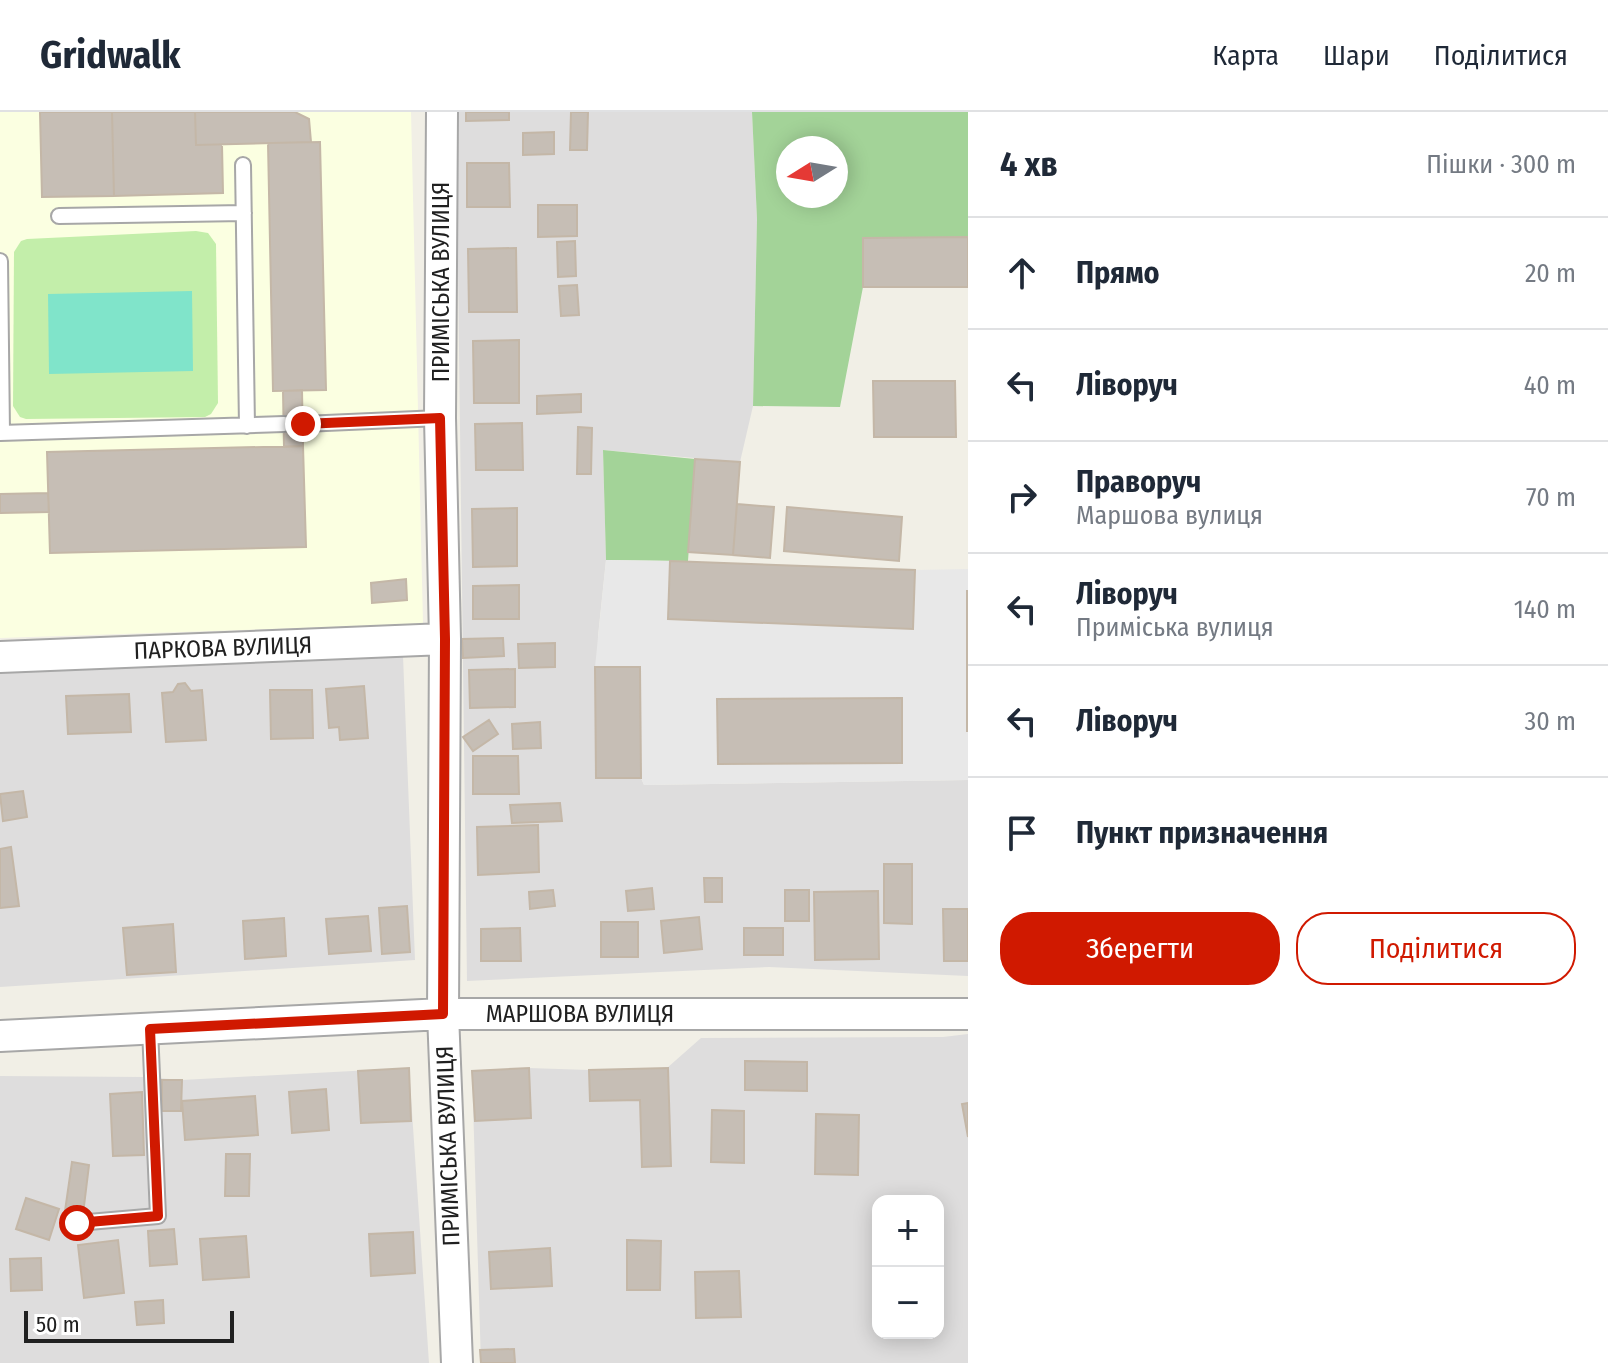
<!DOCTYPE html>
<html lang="uk">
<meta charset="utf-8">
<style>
body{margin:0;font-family:"Fira Sans Condensed",sans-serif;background:#f6f6f7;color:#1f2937}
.controls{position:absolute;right:24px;bottom:24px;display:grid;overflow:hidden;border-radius:16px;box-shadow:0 4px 20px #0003}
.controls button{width:72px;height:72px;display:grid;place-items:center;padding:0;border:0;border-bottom:2px solid #e0e1e3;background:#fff;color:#1f2937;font:40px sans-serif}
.compass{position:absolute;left:776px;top:24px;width:72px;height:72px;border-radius:50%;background:#fff;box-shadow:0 4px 20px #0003;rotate:259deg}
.scale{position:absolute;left:24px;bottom:20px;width:210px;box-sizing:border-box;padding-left:8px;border:4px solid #202020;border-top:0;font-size:22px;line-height:28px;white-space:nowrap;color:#202020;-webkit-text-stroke:6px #fff;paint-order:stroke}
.stop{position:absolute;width:24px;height:24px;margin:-18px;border:6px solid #d01900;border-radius:50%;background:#fff}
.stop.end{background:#d01900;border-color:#fff;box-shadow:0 2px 8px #0008}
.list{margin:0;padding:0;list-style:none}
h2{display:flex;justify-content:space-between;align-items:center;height:104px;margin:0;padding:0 32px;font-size:34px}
h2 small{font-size:26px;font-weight:400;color:#747a83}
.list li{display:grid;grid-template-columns:52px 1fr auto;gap:24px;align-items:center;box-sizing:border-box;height:112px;padding:0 32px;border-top:2px solid #e0e1e3}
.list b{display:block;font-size:30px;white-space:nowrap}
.list p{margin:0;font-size:26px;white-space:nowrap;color:#747a83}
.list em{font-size:26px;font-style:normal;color:#747a83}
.actions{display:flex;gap:16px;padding:24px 32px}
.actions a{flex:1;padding:18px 0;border:2px solid #d01900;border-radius:32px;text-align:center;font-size:28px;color:#d01900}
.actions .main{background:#d01900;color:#fff}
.icon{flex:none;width:44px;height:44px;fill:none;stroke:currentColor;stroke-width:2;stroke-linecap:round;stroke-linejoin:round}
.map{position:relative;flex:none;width:968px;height:1251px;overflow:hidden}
header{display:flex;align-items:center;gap:48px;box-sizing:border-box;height:112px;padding:0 40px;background:#fff;border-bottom:2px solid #e0e1e3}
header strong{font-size:38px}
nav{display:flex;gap:44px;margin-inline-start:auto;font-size:28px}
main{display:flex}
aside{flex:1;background:#fff}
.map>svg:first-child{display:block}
</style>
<header>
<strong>Gridwalk</strong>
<nav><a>Карта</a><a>Шари</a><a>Поділитися</a></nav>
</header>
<main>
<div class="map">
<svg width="968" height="1251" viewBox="0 0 968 1251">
<rect width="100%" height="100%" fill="#f1efe6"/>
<path fill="#dedddd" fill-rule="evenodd" d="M456,0h296l5,107 -4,187 -13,56 -137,-12 3,110 -8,76 -2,142h45l3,7 324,-5v196l-199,-9 -302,14z
M403,544l12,304 -415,27v-321z
M968,922v329h-487l-9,-292 57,-3 60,2 78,-2 34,-30 242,-1zM878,1089h60v132h-60z
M409,956l20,295h-429v-287l144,1 38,3z"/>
<path fill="#fbffe1" d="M0,0h411l12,512 -423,14z"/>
<path fill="#c3eeaa" d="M196,119l12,2 8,11 2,159 -7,11 -6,3 -179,2 -6,-2 -7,-11 1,-154 7,-11 6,-2z"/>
<path fill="#a3d398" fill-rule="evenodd" d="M752,0h216v125l-105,1v49l-23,120 -87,-1 4,-187zM788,36h48v48h-48z
M603,338l92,9 -7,102 -82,-1z"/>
<path fill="#80e4ca" d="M192,179l1,80 -144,3 -1,-80z"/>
<path fill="#e8e8e8" d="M606,448l64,1 -2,58 245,10 2,-59 53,-1v211l-324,5 -3,-7 -1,-111h-45z"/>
<path fill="#c6beb5" stroke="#c4b7a7" stroke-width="2" d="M40,0h72l2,84 -72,1z
M112,0h83l1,33h26l1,48 -109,3z
M195,0h100l14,7 2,23 -115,3z
M466,0h43v8l-43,1z
M571,0h17l-1,38h-17z
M554,20v22l-31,1v-22z
M320,30l6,248 -53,1 -5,-248z
M467,51h42l1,44h-43z
M538,93h39v31l-39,1z
M968,125v50h-105v-49z
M575,129l1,35 -18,1 -1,-35z
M516,136l1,64h-48l-1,-63z
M577,173l2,30 -18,1 -2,-30z
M519,228v63h-45l-1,-62z
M873,269h82l1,56h-82z
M302,278l1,56 -19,1 -1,-56z
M581,282v18l-44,2v-18z
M522,311l1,47h-47l-1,-46z
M578,315l14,1 -1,46h-14z
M303,334l3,101 -256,6 -3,-101z
M695,347l45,3 -7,93 -45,-3z
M48,381l1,19 -49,1v-19z
M737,392l37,3 -4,51 -37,-3z
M787,395l115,10 -3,44 -115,-10z
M517,396v58l-44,1 -1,-58z
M670,449l245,9 -2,59 -245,-10z
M406,467l1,21 -35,3 -1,-20z
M519,473v34h-46v-33z
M967,479h1v140h-1z
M503,526l1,18 -41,2 -1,-19z
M555,531v24l-36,1 -1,-24z
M595,555h45l1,111h-45z
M515,557v38l-45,1 -1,-38z
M185,571l6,8 11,-1 4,50 -40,2 -4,-49 11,-1 5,-8z
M364,574l4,52 -28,2 -1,-13 -10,1 -3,-39z
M270,578h42l1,48 -42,1z
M129,582l2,38 -63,2 -2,-38z
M902,586v65l-184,1 -1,-65z
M489,608l9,14 -25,17 -10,-14z
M540,610l1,26 -28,1 -1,-25z
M473,644h45l1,38h-46z
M23,679l4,26 -24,4 -3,-27z
M560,691l2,18 -50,2 -2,-18z
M538,713l1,47 -61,3 -1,-48z
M11,735l8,59 -19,2v-59z
M884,752h28v60l-28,-1z
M704,766h18v24h-17z
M652,776l2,21 -26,2 -2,-20z
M553,778l2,16 -25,3 -1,-17z
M785,778h24v31h-24z
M878,779l1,68 -64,1 -1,-68z
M407,794l3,46 -28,2 -3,-46z
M943,797h25v52h-24z
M368,804l3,35 -42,3 -3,-35z
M699,805l3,32 -38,4 -3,-32z
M284,806l2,38 -41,3 -2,-38z
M601,810h37v35h-37z
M173,812l3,48 -49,3 -4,-47z
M520,816l1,33h-40v-32z
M744,816h39v27h-39z
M745,949l62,1v29l-62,-1z
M409,956l2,53 -50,2 -3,-52z
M529,956l2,50 -56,3 -3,-50z
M668,956l3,98 -29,1 -2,-67 -50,1 -1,-31z
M162,968h20l-1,31h-19z
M326,977l3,41 -37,3 -3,-41z
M142,980l2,63 -31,1 -3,-62z
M255,984l3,39 -73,5 -3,-39z
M968,991v34l-6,-33z
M712,998l32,1v52l-33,-1z
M816,1002l43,1 -1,60 -43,-1z
M226,1042h24l-1,42h-24z
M72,1050l17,3 -6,49 -18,-3z
M26,1086l33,11 -10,31 -33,-11z
M174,1117l3,35 -27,2 -2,-35z
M413,1120l2,41 -44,3 -2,-42z
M246,1124l3,41 -46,3 -3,-41z
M118,1128l6,53 -40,5 -6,-53z
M627,1128l34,1 -1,49h-33z
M550,1136l2,38 -61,3 -2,-37z
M41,1146l1,32 -31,1 -1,-32z
M739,1159l2,46 -45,1 -1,-46z
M163,1188l1,23 -27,2 -2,-23z
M514,1237l1,14h-34l-1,-13z"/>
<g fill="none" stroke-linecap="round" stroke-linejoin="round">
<defs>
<path id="lane" d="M243,53l4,261
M59,104l185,-3
M0,149l2,172
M303,312l137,-6
M0,321l284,-9
M77,1111l81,-7 -8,-187"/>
<path id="street" d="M442,0l-2,306 5,221 -2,375 14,349
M0,545l445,-18
M0,924l443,-22h525"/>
</defs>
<use href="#lane" stroke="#a7a7a7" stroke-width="18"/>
<use href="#street" stroke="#a7a7a7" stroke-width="34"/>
<use href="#lane" stroke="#fff" stroke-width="14"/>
<use href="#street" stroke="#fff" stroke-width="30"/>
</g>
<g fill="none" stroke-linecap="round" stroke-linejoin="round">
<path stroke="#d01900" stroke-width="10" d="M77,1111l81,-7 -8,-187 293,-15 2,-375 -5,-221 -137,6"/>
</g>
<g text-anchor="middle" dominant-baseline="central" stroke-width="6" stroke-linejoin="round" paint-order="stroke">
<g font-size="24" fill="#202020" stroke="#fff">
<text transform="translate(441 170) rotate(-90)">ПРИМІСЬКА ВУЛИЦЯ</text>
<text transform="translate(223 536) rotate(-2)">ПАРКОВА ВУЛИЦЯ</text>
<text x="580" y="902">МАРШОВА ВУЛИЦЯ</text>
<text transform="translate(448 1034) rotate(-92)">ПРИМІСЬКА ВУЛИЦЯ</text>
</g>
</g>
</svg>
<div class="controls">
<button>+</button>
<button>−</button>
</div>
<svg class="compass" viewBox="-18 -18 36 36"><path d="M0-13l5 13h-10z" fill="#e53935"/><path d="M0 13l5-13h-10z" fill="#747a83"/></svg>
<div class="scale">50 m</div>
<div class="stop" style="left:77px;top:1111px"></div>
<div class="stop end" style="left:303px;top:312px"></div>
</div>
<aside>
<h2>4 хв<small>Пішки · 300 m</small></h2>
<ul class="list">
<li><svg class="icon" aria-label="ahead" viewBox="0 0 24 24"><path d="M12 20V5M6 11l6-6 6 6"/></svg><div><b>Прямо</b></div><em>20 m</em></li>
<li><svg class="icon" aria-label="left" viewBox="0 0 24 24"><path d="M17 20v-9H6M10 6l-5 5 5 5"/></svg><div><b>Ліворуч</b></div><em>40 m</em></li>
<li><svg class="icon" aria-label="right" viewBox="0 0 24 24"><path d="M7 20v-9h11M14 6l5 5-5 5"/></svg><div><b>Праворуч</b><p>Маршова вулиця</p></div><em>70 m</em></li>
<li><svg class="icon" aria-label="left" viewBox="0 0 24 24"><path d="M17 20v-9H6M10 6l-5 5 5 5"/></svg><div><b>Ліворуч</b><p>Приміська вулиця</p></div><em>140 m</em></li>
<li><svg class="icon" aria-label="left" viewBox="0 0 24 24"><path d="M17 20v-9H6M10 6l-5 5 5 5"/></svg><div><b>Ліворуч</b></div><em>30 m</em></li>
<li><svg class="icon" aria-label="arrive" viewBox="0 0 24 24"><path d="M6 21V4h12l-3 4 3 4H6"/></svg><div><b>Пункт призначення</b></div></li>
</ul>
<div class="actions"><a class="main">Зберегти</a><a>Поділитися</a></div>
</aside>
</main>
